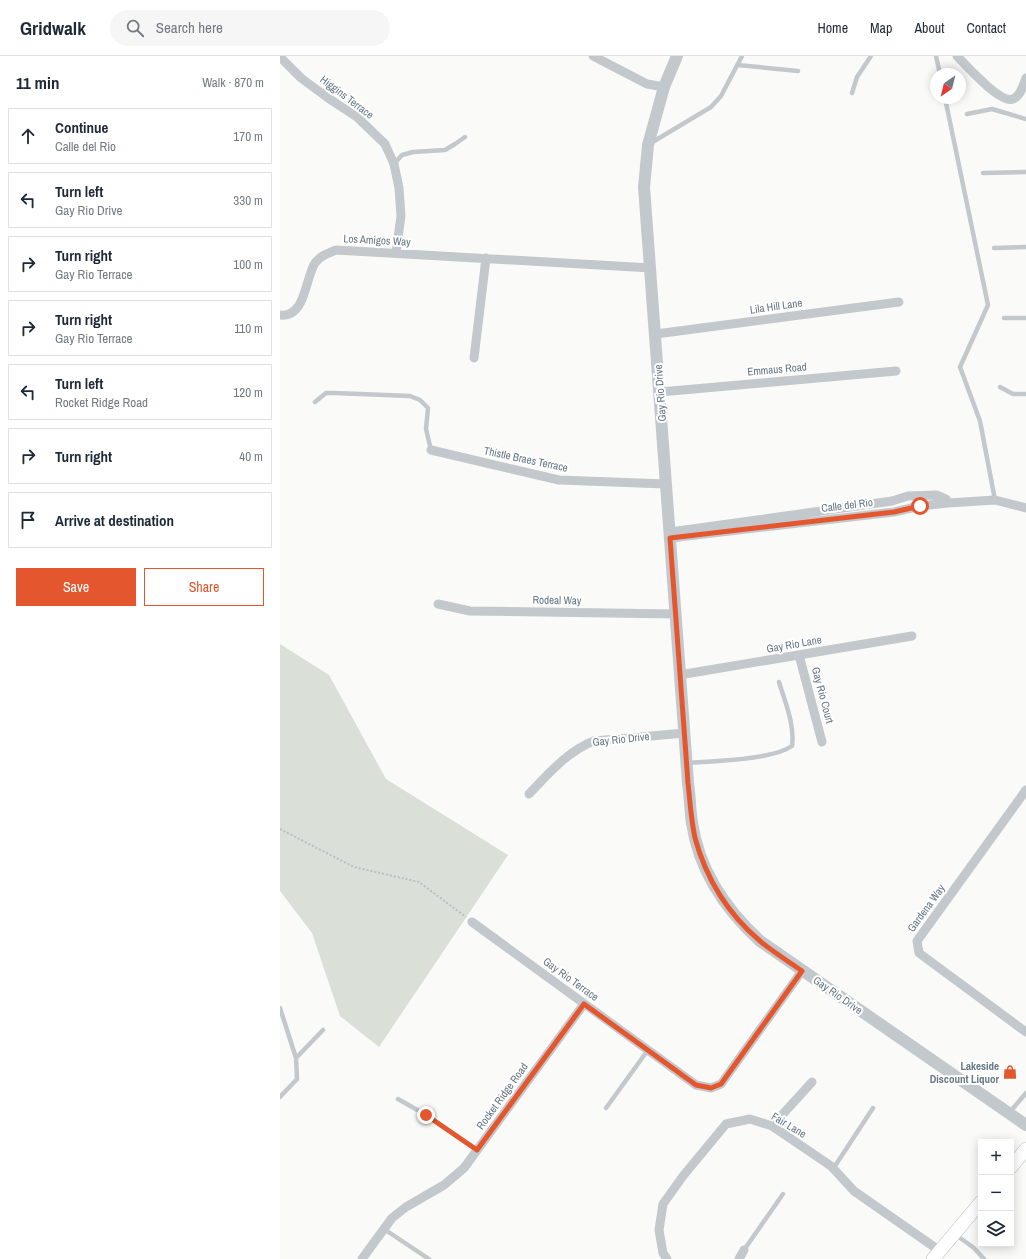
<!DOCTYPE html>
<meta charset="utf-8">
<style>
body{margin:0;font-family:"Archivo Narrow",sans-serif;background:#f6f6f7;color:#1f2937}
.controls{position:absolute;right:12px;bottom:12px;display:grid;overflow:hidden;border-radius:0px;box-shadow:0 2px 10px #0003}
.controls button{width:36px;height:36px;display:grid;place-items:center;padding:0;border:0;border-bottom:1px solid #e0e1e3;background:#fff;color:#1f2937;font:20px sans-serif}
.compass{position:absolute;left:650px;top:12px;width:36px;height:36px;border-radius:50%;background:#fff;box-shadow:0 2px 10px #0003;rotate:215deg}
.stop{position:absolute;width:12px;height:12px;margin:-9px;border:3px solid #e4572e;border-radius:50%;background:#fff}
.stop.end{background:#e4572e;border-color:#fff;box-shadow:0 1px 4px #0008}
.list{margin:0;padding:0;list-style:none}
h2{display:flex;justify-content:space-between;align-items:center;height:52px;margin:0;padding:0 16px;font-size:17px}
h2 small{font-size:13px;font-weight:400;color:#747a83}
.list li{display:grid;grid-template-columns:26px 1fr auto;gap:12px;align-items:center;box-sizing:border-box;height:56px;margin:0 8px 8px;padding:0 8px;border:1px solid #e0e1e3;border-radius:0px}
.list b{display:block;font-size:15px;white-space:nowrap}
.list p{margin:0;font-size:13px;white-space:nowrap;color:#747a83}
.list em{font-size:13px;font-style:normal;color:#747a83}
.actions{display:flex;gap:8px;padding:12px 16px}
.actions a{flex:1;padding:9px 0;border:1px solid #e4572e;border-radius:0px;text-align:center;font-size:14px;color:#e4572e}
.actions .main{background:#e4572e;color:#fff}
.icon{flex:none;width:22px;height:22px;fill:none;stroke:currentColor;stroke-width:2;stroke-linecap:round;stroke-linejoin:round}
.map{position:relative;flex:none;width:746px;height:1203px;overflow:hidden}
header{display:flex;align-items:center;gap:24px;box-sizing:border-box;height:56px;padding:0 20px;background:#fff;border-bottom:1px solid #e0e1e3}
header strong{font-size:19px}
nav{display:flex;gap:22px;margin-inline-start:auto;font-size:14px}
.search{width:280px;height:36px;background:#f6f6f7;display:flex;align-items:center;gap:10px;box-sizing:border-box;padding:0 14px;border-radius:22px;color:#747a83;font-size:15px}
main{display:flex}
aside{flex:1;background:#fff}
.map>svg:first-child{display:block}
</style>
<header>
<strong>Gridwalk</strong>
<div class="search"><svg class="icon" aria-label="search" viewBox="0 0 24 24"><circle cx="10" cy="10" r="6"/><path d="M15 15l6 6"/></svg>Search here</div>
<nav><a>Home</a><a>Map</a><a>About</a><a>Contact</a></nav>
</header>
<main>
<aside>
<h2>11 min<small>Walk · 870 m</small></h2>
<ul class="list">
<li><svg class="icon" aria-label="ahead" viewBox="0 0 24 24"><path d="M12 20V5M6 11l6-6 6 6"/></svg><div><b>Continue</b><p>Calle del Rio</p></div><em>170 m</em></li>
<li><svg class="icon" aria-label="left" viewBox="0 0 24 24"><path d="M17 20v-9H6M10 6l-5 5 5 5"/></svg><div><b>Turn left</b><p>Gay Rio Drive</p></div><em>330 m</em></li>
<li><svg class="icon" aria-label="right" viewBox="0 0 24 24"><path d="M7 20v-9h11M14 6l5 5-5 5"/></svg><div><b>Turn right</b><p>Gay Rio Terrace</p></div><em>100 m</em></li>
<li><svg class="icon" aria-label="right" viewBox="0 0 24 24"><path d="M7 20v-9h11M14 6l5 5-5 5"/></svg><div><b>Turn right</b><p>Gay Rio Terrace</p></div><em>110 m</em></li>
<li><svg class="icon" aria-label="left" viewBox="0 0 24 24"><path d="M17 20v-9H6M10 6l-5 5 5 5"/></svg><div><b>Turn left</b><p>Rocket Ridge Road</p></div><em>120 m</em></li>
<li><svg class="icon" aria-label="right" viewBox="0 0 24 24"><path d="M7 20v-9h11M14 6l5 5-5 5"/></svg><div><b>Turn right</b></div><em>40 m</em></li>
<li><svg class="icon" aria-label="arrive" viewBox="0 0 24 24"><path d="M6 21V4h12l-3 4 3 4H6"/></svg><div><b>Arrive at destination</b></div></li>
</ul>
<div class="actions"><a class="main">Save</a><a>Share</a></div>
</aside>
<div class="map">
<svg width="746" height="1203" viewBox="0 0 746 1203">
<rect width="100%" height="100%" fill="#fafaf8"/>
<path fill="#dadfd7" d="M0,588l49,31 57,104 122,76 -129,192 -39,-31 -28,-83 -32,-42z"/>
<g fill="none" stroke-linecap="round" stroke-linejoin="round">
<defs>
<path id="secondary" d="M731,1111l15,-18
M653,1203l48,-57"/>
</defs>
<use href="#secondary" stroke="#b3babf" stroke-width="14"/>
<path stroke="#bbbfc2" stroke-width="2" stroke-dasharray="2 2" stroke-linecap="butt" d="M0,773l74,38 65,15 47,35"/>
<path stroke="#c3c8cc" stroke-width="4.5" d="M656,0l4,18
M458,9l60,6
M572,37l5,-16 14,-21
M665,42l43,207 -28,62 20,54 15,79
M687,58l25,-5 34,10
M371,87l60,-36 10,-11 21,-40
M114,108l8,-9 11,-3 32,-2 10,-6 10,-7
M703,117l43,-1
M714,192l32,-1
M724,262h22
M720,331l13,7h13
M35,346l11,-9h8l76,3 10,4 8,8 -2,21 5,21
M408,707c25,-2 84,-3 104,-17 3,-21 -7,-44 -13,-64
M0,952l16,50
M0,1041l17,-18 -1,-21 27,-28
M118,1043l28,16 51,35
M326,1052l42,-58
M729,1057l17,-20
M553,1113l40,-61
M104,1173l45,30
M676,1179l18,13 10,11
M464,1194l39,-56"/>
<path stroke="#c3c8cc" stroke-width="9" d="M313,0l54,28 17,3
M677,0c9,9 43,48 56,43 8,-3 10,-14 13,-21
M2,3l19,19 27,20 29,19 28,27 9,20 5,24 2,28 -5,37
M0,259c26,3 25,-37 35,-52 5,-7 13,-10 21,-13l315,18
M376,278l243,-32
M194,302l12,-100
M380,336l236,-21
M151,394l128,30 107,4
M390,476l187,-26 35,-5 16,-5 29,-1 9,4 2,4
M390,482l224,-26 26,-6 28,-3 47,-3 31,8
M158,548l32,7 206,3
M519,599l23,87
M399,619l233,-39
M746,734l-109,151 2,12 107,79
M249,738c18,-19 40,-44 65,-53l91,-8
M192,866l224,163 15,3 10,-4 81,-113
M492,1070l40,-44
M82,1203l30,-41 14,-11 38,-22 20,-17 120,-164
M387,1203l-4,-6 -4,-23 4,-26 20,-28 43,-52 24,-5 22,7 59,40 23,25 86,60
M459,1203l5,-9"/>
<path stroke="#c3c8cc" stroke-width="12" d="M397,0l-13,31 -16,58 -4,42 44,596c2,13 2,27 4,40 7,47 33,86 68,118l266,184"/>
<use href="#secondary" stroke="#fff" stroke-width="13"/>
</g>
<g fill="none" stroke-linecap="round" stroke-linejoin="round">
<path stroke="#e4572e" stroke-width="5" d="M146,1059l51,35 107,-146 112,81 15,3 10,-4 81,-113c-14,-10 -29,-19 -42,-30 -32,-27 -54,-63 -65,-103 -4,-18 -5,-37 -7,-55l-18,-245 224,-26 26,-6"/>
</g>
<defs>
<symbol id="shop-bare" viewBox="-9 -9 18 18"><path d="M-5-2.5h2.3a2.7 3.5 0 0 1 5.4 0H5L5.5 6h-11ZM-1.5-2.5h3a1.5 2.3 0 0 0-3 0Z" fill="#e4572e" stroke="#fff" stroke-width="2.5" paint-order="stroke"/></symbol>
</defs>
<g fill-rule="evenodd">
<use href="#shop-bare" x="720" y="1006" width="20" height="20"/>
</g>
<g text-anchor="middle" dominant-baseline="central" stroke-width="4" stroke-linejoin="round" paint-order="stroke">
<g font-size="11" fill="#657683" stroke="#fff">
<text transform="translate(67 41) rotate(37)">Higgins Terrace</text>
<text transform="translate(97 184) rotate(3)">Los Amigos Way</text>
<text transform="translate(496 250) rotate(-8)">Lila Hill Lane</text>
<text transform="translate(497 313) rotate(-5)">Emmaus Road</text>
<text transform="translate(380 337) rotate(-94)">Gay Rio Drive</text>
<text transform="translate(246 403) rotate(12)">Thistle Braes Terrace</text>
<text transform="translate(567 449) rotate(-7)">Calle del Rio</text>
<text transform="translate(277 544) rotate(1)">Rodeal Way</text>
<text transform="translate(514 588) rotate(-10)">Gay Rio Lane</text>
<text transform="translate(543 639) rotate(75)">Gay Rio Court</text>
<text transform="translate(341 683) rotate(-6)">Gay Rio Drive</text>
<text transform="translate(646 852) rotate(-54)">Gardena Way</text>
<text transform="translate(291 923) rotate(36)">Gay Rio Terrace</text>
<text transform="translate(558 939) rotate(35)">Gay Rio Drive</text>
<text transform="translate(222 1040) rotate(-54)">Rocket Ridge Road</text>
<text transform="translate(509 1069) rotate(31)">Fair Lane</text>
</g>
<g font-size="11" font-weight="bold" fill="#657683" stroke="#fff" text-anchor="end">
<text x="719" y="1010">Lakeside<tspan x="719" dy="13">Discount Liquor</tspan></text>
</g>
</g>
</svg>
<div class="controls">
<button>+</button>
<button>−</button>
<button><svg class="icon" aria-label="layers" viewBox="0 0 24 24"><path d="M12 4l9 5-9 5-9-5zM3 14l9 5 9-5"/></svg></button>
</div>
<svg class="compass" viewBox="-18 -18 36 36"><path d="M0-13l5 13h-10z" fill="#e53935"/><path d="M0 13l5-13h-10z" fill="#747a83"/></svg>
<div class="stop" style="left:640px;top:450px"></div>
<div class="stop end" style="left:146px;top:1059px"></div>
</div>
</main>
